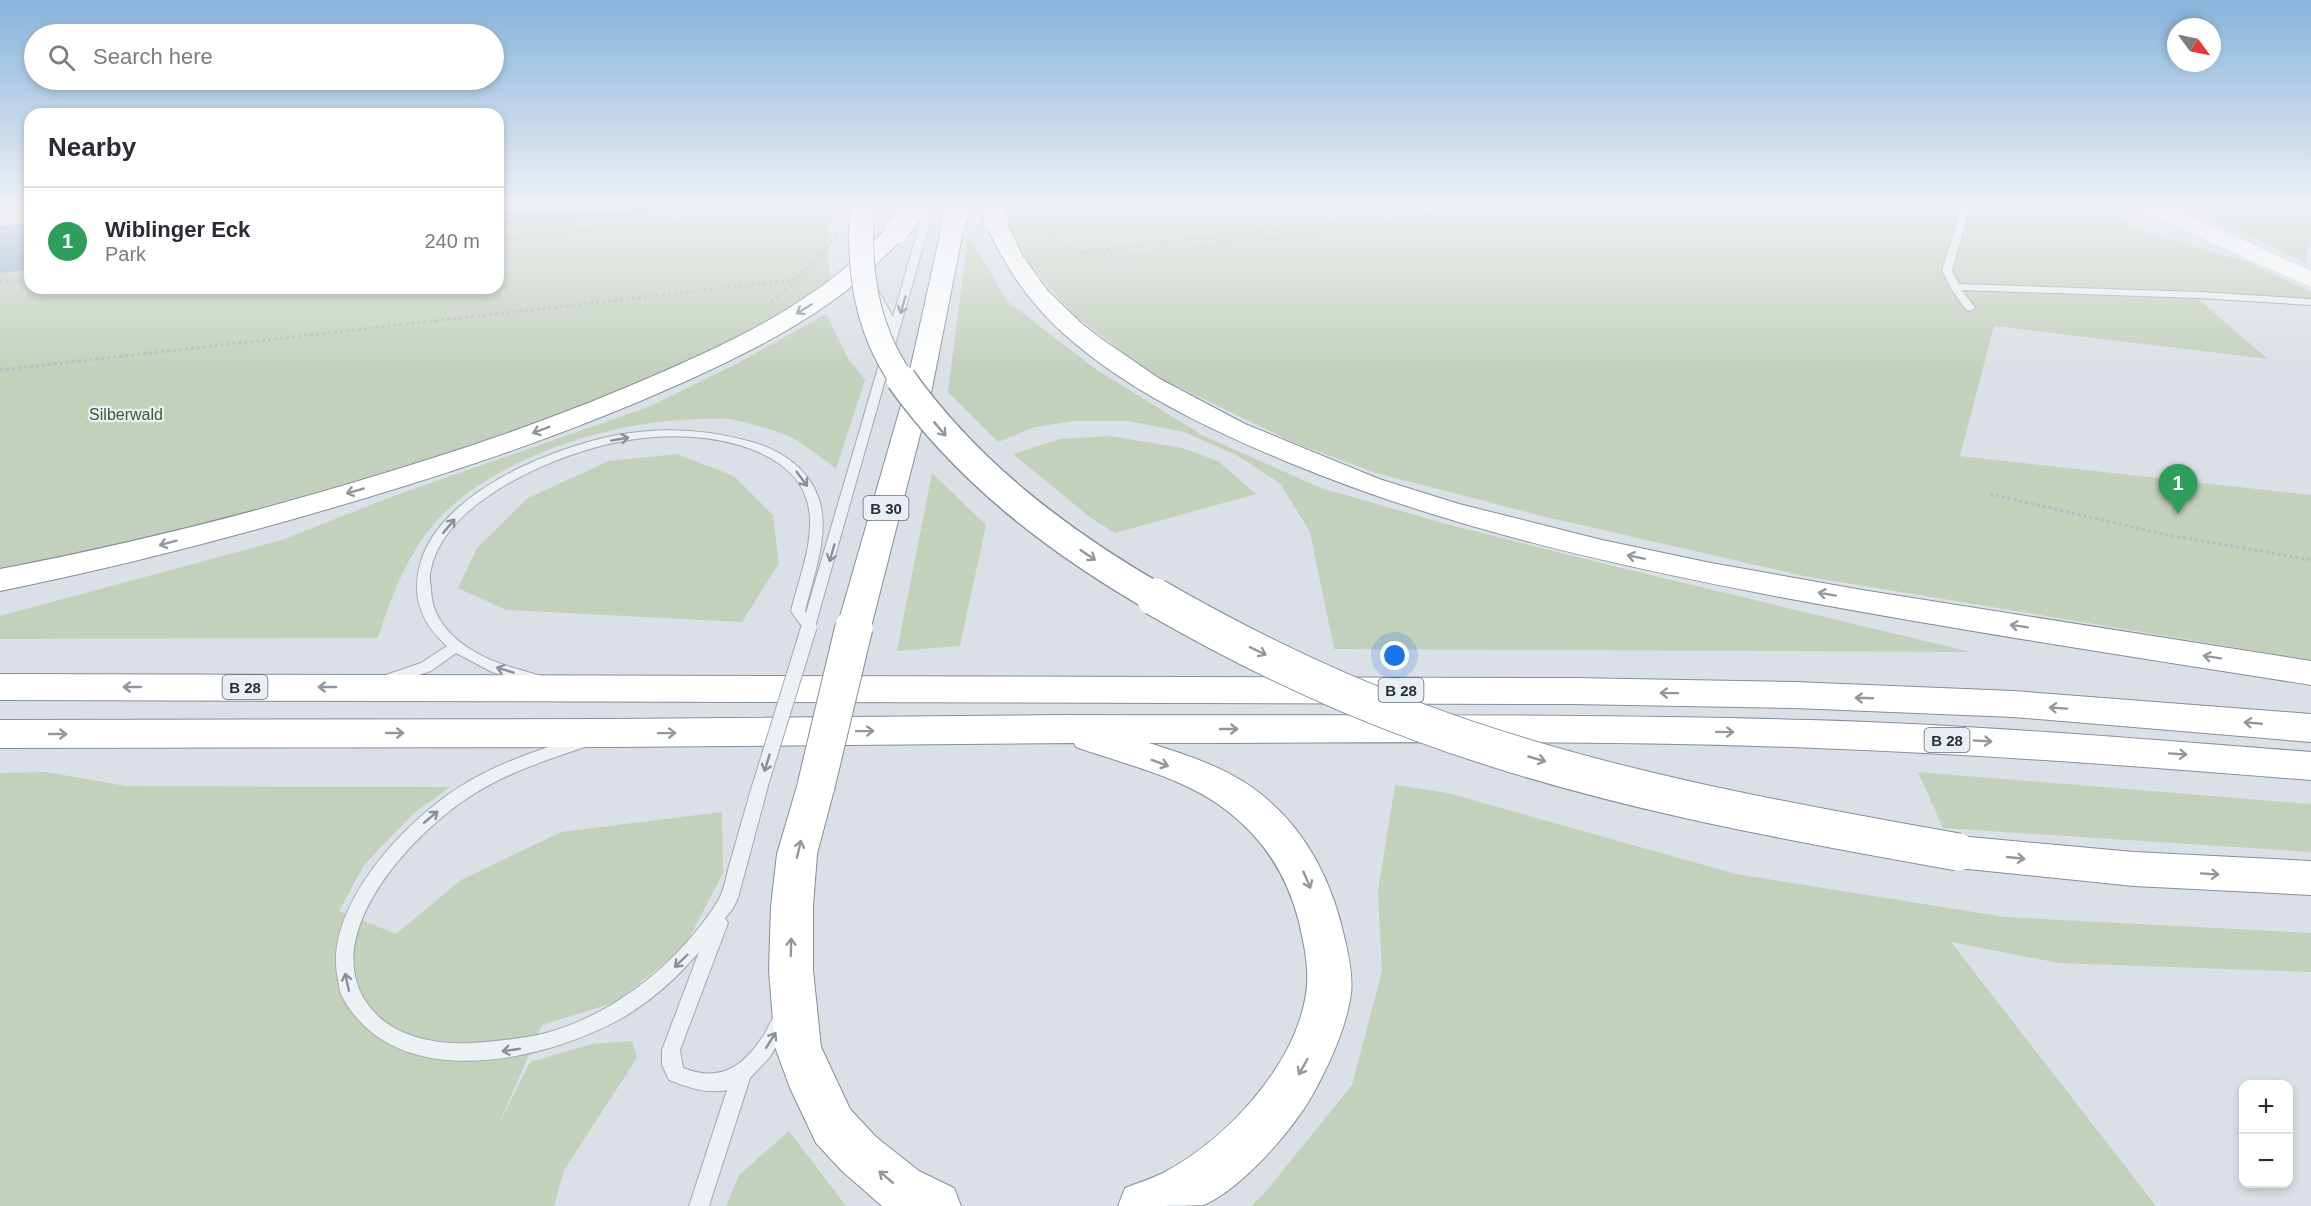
<!DOCTYPE html>
<meta charset="utf-8">
<style>
body{margin:0;font-family:Arial,sans-serif;background:#f7f7f7;color:#2b2b33}
.controls{position:absolute;right:18px;bottom:18px;display:grid;overflow:hidden;border-radius:12px;box-shadow:0 3px 9px #0003}
.controls button{width:54px;height:54px;display:grid;place-items:center;padding:0;border:0;border-bottom:2px solid #e1e1e2;background:#fff;color:#2b2b33;font:30px sans-serif}
.compass{position:absolute;left:2167px;top:18px;width:54px;height:54px;border-radius:50%;background:#fff;box-shadow:0 3px 9px #0003;rotate:123deg}
.you{position:absolute;left:1395px;top:656px;width:21px;height:21px;margin:-15px;border:4px solid #fff;border-radius:50%;background:#1a73e8;box-shadow:0 0 0 9px #1a73e833}
.badge{display:grid;place-items:center;width:39px;height:39px;border-radius:50%;background:#7c3aed;color:#fff;font-size:20px;font-weight:700}
.pin{position:absolute;translate:-50% -50px;filter:drop-shadow(0 2px 3px #0008)}
.pin::after{content:'';position:absolute;top:32px;width:21px;height:18px;background:inherit;clip-path:polygon(0 0,100% 0,50% 100%)}
.list{margin:0;padding:0;list-style:none}
h2{display:flex;justify-content:space-between;align-items:center;height:78px;margin:0;padding:0 24px;font-size:26px}
h2 small{font-size:20px;font-weight:400;color:#7c7c81}
.list li{display:grid;grid-template-columns:39px 1fr auto;gap:18px;align-items:center;box-sizing:border-box;height:108px;padding:0 24px;border-top:2px solid #e1e1e2}
.list b{display:block;font-size:22px;white-space:nowrap}
.list p{margin:0;font-size:20px;white-space:nowrap;color:#7c7c81}
.list em{font-size:20px;font-style:normal;color:#7c7c81}
.icon{flex:none;width:33px;height:33px;fill:none;stroke:currentColor;stroke-width:2;stroke-linecap:round;stroke-linejoin:round}
.map{position:relative;flex:none;width:2311px;height:1206px;overflow:hidden}
.search{position:absolute;background:#fff;box-shadow:0 3px 9px #0003;left:24px;top:24px;width:480px;height:66px;display:flex;align-items:center;gap:15px;box-sizing:border-box;padding:0 21px;border-radius:33px;color:#7c7c81;font-size:22px}
.panel{position:absolute;background:#fff;box-shadow:0 3px 9px #0003;left:24px;top:108px;width:480px;height:186px;border-radius:18px}
.map>svg:first-child{display:block}
</style>
<div class="map">
<svg width="2311" height="1206" viewBox="0 0 2311 1206">
<rect width="100%" height="100%" fill="#dbe0e6"/>
<path fill="#c3d0bc" d="M777,204h57c-10,26 -6,56 -4,83 -47,25 -93,52 -141,74 -124,56 -254,100 -385,137 -100,28 -201,54 -304,73v-298l30,-3v18h468v-61z
M1003,204h439l-46,13 74,-13h253l36,4 112,-1 36,-3h193l38,26 109,32 64,30v7l-120,-6 77,66 -274,-33 -34,130 351,39v165l-507,-84 -258,-59 -170,-44 -86,-32 -138,-67 -76,-57 -48,-54 -20,-35z
M2183,204h128v35l-7,23z
M968,235l39,66 90,69 105,65 119,53 129,37 163,41 358,86 -637,-3 -24,-117 -30,-49 -44,-28 -52,-23 -56,-11h-54l-39,6 -37,15 -50,-50z
M826,314l22,44 17,22 -29,89c-14,-11 -29,-23 -45,-32 -11,-5 -48,-16 -61,-18 -10,-1 -21,0 -32,0 -89,2 -218,41 -273,116 -22,31 -36,67 -47,103l-378,1v-23l282,-76 114,-45 255,-89 89,-44z
M1110,436l72,12 36,13 38,33 -141,39 -24,-15 -78,-64 47,-15z
M677,454l57,22 39,39 6,48 -37,59 -236,-12 -48,-22 19,-40 51,-50 81,-37z
M932,473l54,52 -26,121 -63,5z
M46,772l80,14 324,1 -36,26 -50,52 -25,46 57,23 65,-54 100,-48 161,-20 1,61 -38,73 -69,56 -74,23 -45,103 33,-66 62,-18 40,-3 5,17 -73,112 -10,36h-554v-433z
M1918,772l393,32v48l-368,-24z
M1395,785l53,8 288,81 269,43 306,16v39l-252,-9 -108,-21 205,264h-905l12,-11 89,-110 30,-114 -4,-80z
M789,1131l57,75h-120l13,-31z"/>
<path fill="#95b2c7" d="M498,204h279l-279,23z
M30,223v47l-30,3v-47z"/>
<g fill="none" stroke-linecap="round" stroke-linejoin="round">
<defs>
<path id="lane" d="M1851,204h26c-5,4 -21,4 -26,0z
M1963,204h8l-19,66 7,14 240,8 112,7v6l-112,-7 -237,-8 13,18 -5,3 -4,-1 -16,-23 -8,-17z
M923,226l5,3 -114,401h-10l-13,-19c8,-34 25,-72 17,-107 -8,-33 -39,-50 -69,-59 -39,-11 -81,-11 -121,-3 -62,12 -173,59 -187,127 -2,6 -1,13 0,19 0,27 17,47 39,61 22,14 47,20 72,27l2,4 -2,4 -5,1 -45,-13 -36,-19 -25,18 -43,14 -5,-1 -2,-4 2,-4 38,-13 26,-17c-18,-16 -30,-35 -30,-59 0,-86 129,-138 200,-152 44,-8 88,-6 131,6 32,8 63,28 72,62 9,35 -7,74 -15,108l1,2 81,-276 -5,-25 -15,-25 8,-2 18,32 25,-88z
M583,736l5,2 3,4 -3,4c-39,13 -79,26 -114,48 -62,38 -169,152 -96,222 24,23 64,29 95,27 25,-2 49,-4 73,-10 70,-19 134,-72 172,-132 6,-10 8,-24 11,-35 8,-27 15,-53 23,-80l2,-4 6,-2 6,2 2,4 -30,112 -6,12 -7,8 3,5 -48,127 3,18c39,15 61,-2 82,-35 5,-9 7,-18 17,-21l7,2 2,6 -21,37 -20,21 -41,128h-20l38,-116c-22,4 -37,-2 -58,-10l-7,-15v-15l37,-98c-21,25 -47,48 -75,65 -78,44 -225,78 -280,-17 -4,-6 -5,-14 -6,-21 -16,-71 68,-159 123,-193 38,-24 80,-37 122,-50z"/>
<path id="highway" d="M996,215l8,2 18,38 25,35 35,34 21,16 57,39 85,45 134,55 80,25 143,36 109,23 151,27 449,71v24c-177,-28 -355,-55 -531,-88 -166,-32 -333,-69 -490,-134 -79,-33 -161,-71 -226,-129 -35,-31 -60,-69 -79,-112l3,-5z
M953,219l8,2 3,5 -32,162 -61,239 -5,8 -12,4 -12,-4 -5,-8 69,-239 36,-162 3,-5z
M897,224l8,2 3,5 -3,5c-23,23 -47,47 -74,66 -45,32 -96,57 -147,80 -89,40 -180,73 -273,102 -135,42 -272,79 -411,107v-22c147,-28 293,-66 436,-112 79,-25 156,-54 231,-87 52,-23 103,-47 149,-80 27,-18 50,-41 73,-64z
M0,674l1573,4 222,4 218,9 298,23v28l-298,-25 -218,-9 -222,-4 -1573,-4z
M1065,715c249,1 497,-2 746,5 167,5 333,19 500,32v28c-165,-13 -330,-26 -496,-32 -222,-9 -444,-5 -666,-5 35,11 73,23 104,45 51,37 79,91 92,152 4,17 8,36 6,54 -5,35 -22,71 -39,102 -21,36 -69,91 -108,109 -9,1 -72,1 -86,1l7,-18c12,-5 26,-9 38,-15 63,-33 132,-107 143,-179 4,-24 -2,-50 -7,-72 -12,-47 -35,-83 -73,-112 -42,-33 -100,-45 -150,-63l-2,-4 -465,4 -609,1v-28l609,-1z
M816,771l14,4 5,11 -18,68 -4,52v64l8,77 29,62 26,28 43,34 35,17 7,18h-79l-40,-35 -26,-28 -26,-55 -15,-41 -6,-77 2,-64 6,-52 20,-68 5,-11z
M1958,836l176,16 177,9v34l-177,-9 -176,-18 -14,-4 -6,-12 6,-12z"/>
</defs>
<use href="#lane" stroke="#a1a8b0" stroke-width="2"/>
<use href="#highway" stroke="#828f9d" stroke-width="2"/>
<path stroke="#b6bbc0" stroke-width="3" stroke-dasharray="3 3" stroke-linecap="butt" d="M1022,204l2,6
M1017,211l16,4 29,29 12,8 46,5 254,-32 97,-21
M0,219l30,-2
M498,239l340,-31
M1082,252l240,-27 110,-21
M0,282l30,-3
M771,302l25,-22 41,-44
M0,370l795,-90
M1990,494l173,40 148,26"/>
<use href="#lane" fill="#eef1f4" fill-rule="evenodd"/>
<path fill="#fff" fill-rule="evenodd" d="M2134,204h28l149,67v16l-174,-78z"/>
<use href="#highway" fill="#fff" fill-rule="evenodd"/>
<defs>
<path id="lane-bridge-far1" d="M923,229l5,-25"/>
<path id="lane-bridge" d="M760,786l49,-159"/>
<path id="highway-bridge-far2" d="M862,204c-4,64 3,123 40,176
M992,204l4,18
M953,226l6,-22
M897,231l19,-27"/>
<path id="highway-bridge-far1" d="M901,379c67,94 158,163 257,220"/>
<path id="highway-bridge" d="M1155,597c85,49 175,93 266,126 173,64 356,97 537,129
M816,786l38,-159"/>
</defs>
<use href="#lane-bridge-far1" stroke="#a1a8b0" stroke-width="11" stroke-linecap="butt"/>
<use href="#lane-bridge" stroke="#a1a8b0" stroke-width="17" stroke-linecap="butt"/>
<use href="#highway-bridge-far2" stroke="#828f9d" stroke-width="26" stroke-linecap="butt"/>
<use href="#highway-bridge-far1" stroke="#828f9d" stroke-width="32" stroke-linecap="butt"/>
<use href="#highway-bridge" stroke="#828f9d" stroke-width="39" stroke-linecap="butt"/>
<use href="#lane-bridge-far1" stroke="#eef1f4" stroke-width="10"/>
<use href="#lane-bridge" stroke="#eef1f4" stroke-width="15"/>
<use href="#highway-bridge-far2" stroke="#fff" stroke-width="24"/>
<use href="#highway-bridge-far1" stroke="#fff" stroke-width="29"/>
<use href="#highway-bridge" stroke="#fff" stroke-width="37"/>
</g>
<defs><path id="oneway-shaft" d="M-6 0H5M1.5-3L5.5 0L1.5 3" fill="none" stroke-width="1.6" stroke-linecap="round" stroke-linejoin="round" transform="scale(1.5)"/></defs>
<g stroke="#8a9098">
<use href="#oneway-shaft" transform="translate(903 305) rotate(106)"/>
<use href="#oneway-shaft" transform="translate(620 439) rotate(-10)"/>
<use href="#oneway-shaft" transform="translate(802 479) rotate(53)"/>
<use href="#oneway-shaft" transform="translate(449 526) rotate(-50)"/>
<use href="#oneway-shaft" transform="translate(832 553) rotate(106)"/>
<use href="#oneway-shaft" transform="translate(505 670) rotate(-163)"/>
<use href="#oneway-shaft" transform="translate(767 763) rotate(107)"/>
<use href="#oneway-shaft" transform="translate(431 817) rotate(-40)"/>
<use href="#oneway-shaft" transform="translate(681 961) rotate(136)"/>
<use href="#oneway-shaft" transform="translate(347 982) rotate(-102)"/>
<use href="#oneway-shaft" transform="translate(771 1040) rotate(-58)"/>
<use href="#oneway-shaft" transform="translate(511 1050) rotate(172)"/>
</g>
<g stroke="#92989e">
<use href="#oneway-shaft" transform="translate(804 309) rotate(148)"/>
<use href="#oneway-shaft" transform="translate(940 429) rotate(50)"/>
<use href="#oneway-shaft" transform="translate(541 430) rotate(159)"/>
<use href="#oneway-shaft" transform="translate(355 491) rotate(164)"/>
<use href="#oneway-shaft" transform="translate(168 543) rotate(165)"/>
<use href="#oneway-shaft" transform="translate(1088 555) rotate(34)"/>
<use href="#oneway-shaft" transform="translate(1636 557) rotate(-168)"/>
<use href="#oneway-shaft" transform="translate(1827 594) rotate(-170)"/>
<use href="#oneway-shaft" transform="translate(2019 626) rotate(-171)"/>
<use href="#oneway-shaft" transform="translate(1258 651) rotate(26)"/>
<use href="#oneway-shaft" transform="translate(2212 657) rotate(-171)"/>
<use href="#oneway-shaft" transform="translate(132 687) rotate(-180)"/>
<use href="#oneway-shaft" transform="translate(327 687) rotate(-180)"/>
<use href="#oneway-shaft" transform="translate(1669 693) rotate(-179)"/>
<use href="#oneway-shaft" transform="translate(1864 698) rotate(-178)"/>
<use href="#oneway-shaft" transform="translate(2058 708) rotate(-176)"/>
<use href="#oneway-shaft" transform="translate(2253 723) rotate(-175)"/>
<use href="#oneway-shaft" transform="translate(1229 729)"/>
<use href="#oneway-shaft" transform="translate(865 731) rotate(-1)"/>
<use href="#oneway-shaft" transform="translate(1725 732) rotate(1)"/>
<use href="#oneway-shaft" transform="translate(395 733)"/>
<use href="#oneway-shaft" transform="translate(667 733) rotate(-1)"/>
<use href="#oneway-shaft" transform="translate(58 734)"/>
<use href="#oneway-shaft" transform="translate(1983 741) rotate(3)"/>
<use href="#oneway-shaft" transform="translate(2178 754) rotate(4)"/>
<use href="#oneway-shaft" transform="translate(1537 759) rotate(16)"/>
<use href="#oneway-shaft" transform="translate(1160 763) rotate(20)"/>
<use href="#oneway-shaft" transform="translate(799 849) rotate(-77)"/>
<use href="#oneway-shaft" transform="translate(2016 858) rotate(6)"/>
<use href="#oneway-shaft" transform="translate(2210 874) rotate(4)"/>
<use href="#oneway-shaft" transform="translate(1307 880) rotate(67)"/>
<use href="#oneway-shaft" transform="translate(791 947) rotate(-89)"/>
<use href="#oneway-shaft" transform="translate(1303 1067) rotate(119)"/>
<use href="#oneway-shaft" transform="translate(886 1177) rotate(-140)"/>
</g>
<linearGradient id="sky" x2="0" y2="1"><stop stop-color="#87b3db"/><stop offset="0.55" stop-color="#eff1f4"/><stop offset="1" stop-color="#eff1f4" stop-opacity="0"/></linearGradient>
<rect width="2311" height="373" fill="url(#sky)"/>
<g text-anchor="middle" dominant-baseline="central" stroke-width="4.5" stroke-linejoin="round" paint-order="stroke">
<g fill="#eaeff4" stroke="#606973" stroke-width="1.5">
<rect x="863.5" y="496" width="45" height="24" rx="4.5"/>
<rect x="222.5" y="675" width="45" height="24" rx="4.5"/>
<rect x="1378.5" y="678" width="45" height="24" rx="4.5"/>
<rect x="1924.5" y="728" width="45" height="24" rx="4.5"/>
</g>
<g font-size="15" font-weight="bold" fill="#25303c">
<text x="886" y="508">B 30</text>
<text x="245" y="687">B 28</text>
<text x="1401" y="690">B 28</text>
<text x="1947" y="740">B 28</text>
</g>
<g font-size="16" fill="#3d5832" stroke="#eaeff4">
<text x="126" y="414">Silberwald</text>
</g>
</g>
</svg>
<div class="controls">
<button>+</button>
<button>−</button>
</div>
<svg class="compass" viewBox="-18 -18 36 36"><path d="M0-13l5 13h-10z" fill="#e53935"/><path d="M0 13l5-13h-10z" fill="#7c7c81"/></svg>
<div class="you"></div>
<div class="pin badge" style="left:2178px;top:514px;background:#2e9e5b">1</div>
<div class="search"><svg class="icon" aria-label="search" viewBox="0 0 24 24"><circle cx="10" cy="10" r="6"/><path d="M15 15l6 6"/></svg>Search here</div>
<section class="panel">
<h2>Nearby<small></small></h2>
<ul class="list">
<li><span class="badge" style="background:#2e9e5b">1</span><div><b>Wiblinger Eck</b><p>Park</p></div><em>240 m</em></li>
</ul>
</section>
</div>
